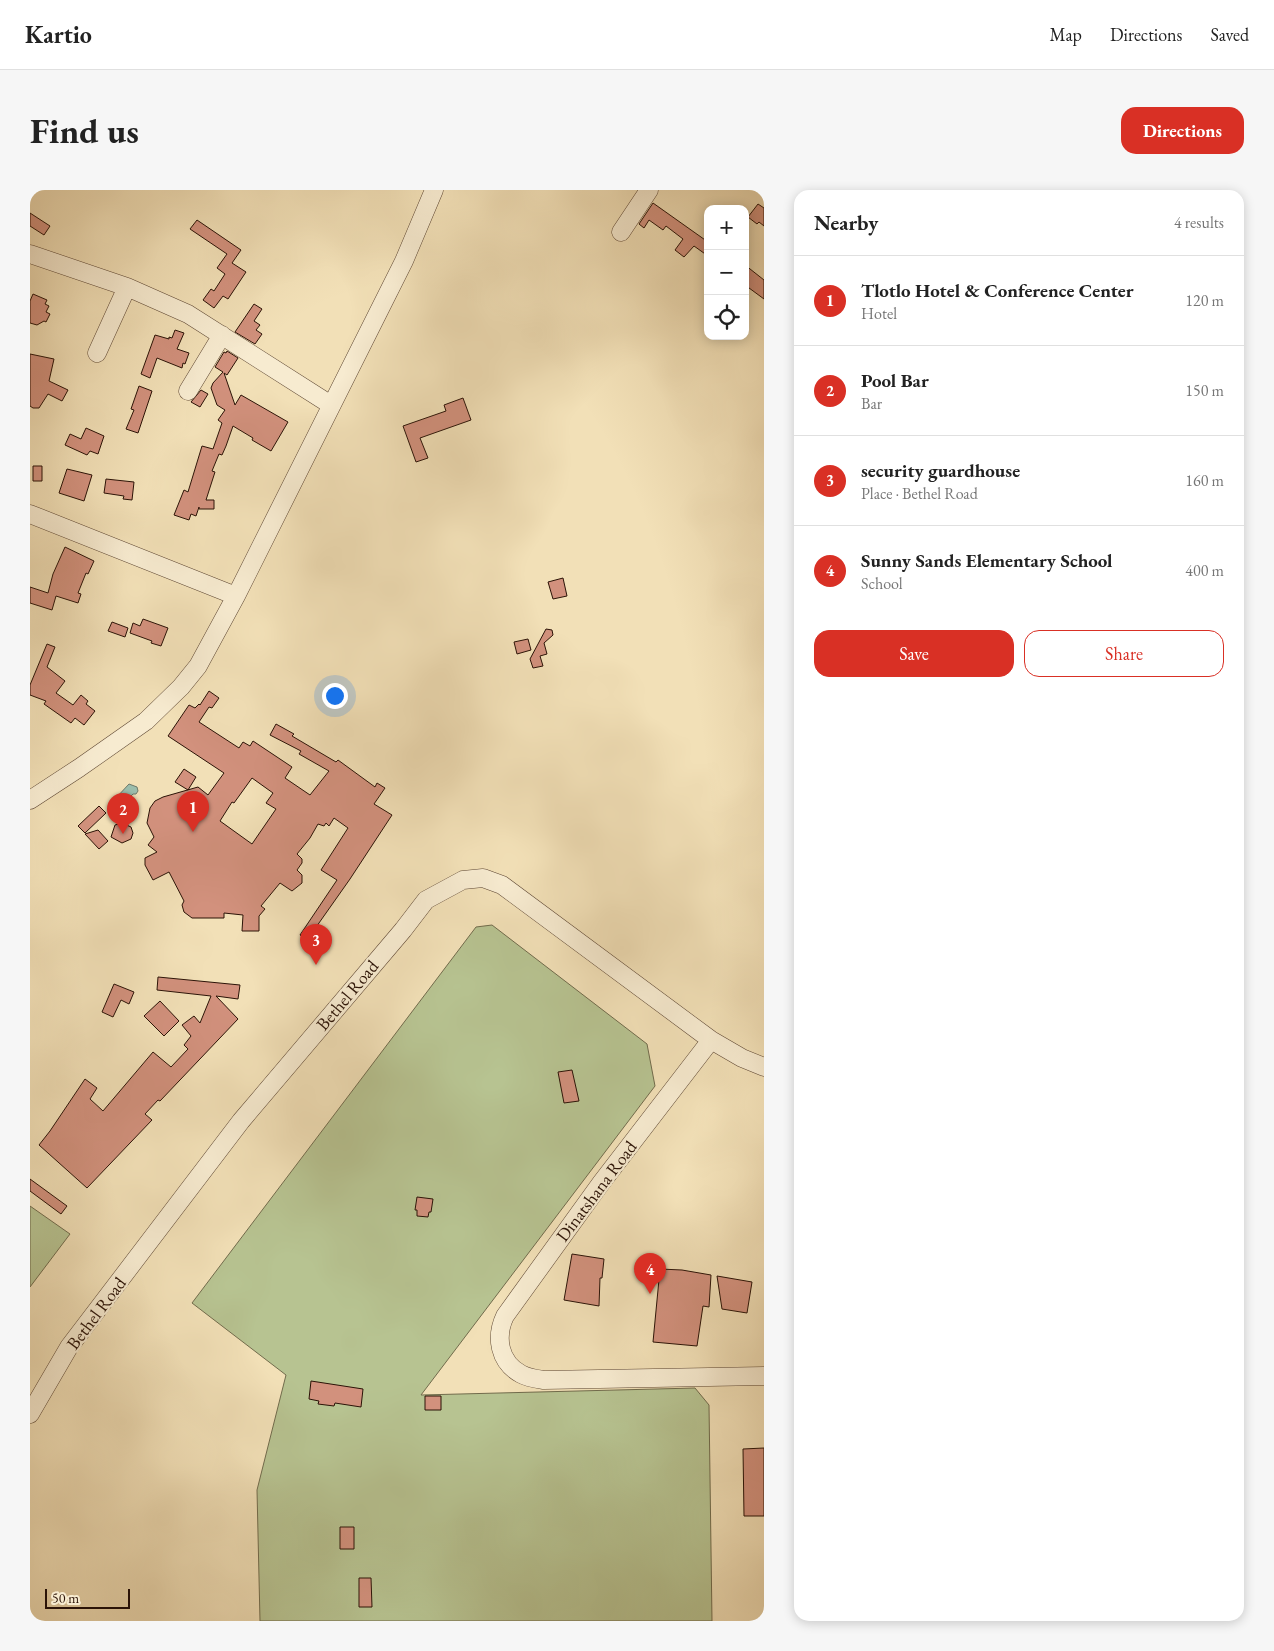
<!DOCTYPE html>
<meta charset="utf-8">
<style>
body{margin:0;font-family:"EB Garamond",serif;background:#f6f6f6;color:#222}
.controls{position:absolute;right:15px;top:15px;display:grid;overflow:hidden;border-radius:10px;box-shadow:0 2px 12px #0003}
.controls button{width:45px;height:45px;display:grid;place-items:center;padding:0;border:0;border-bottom:1px solid #e0e0e0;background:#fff;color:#222;font:25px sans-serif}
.scale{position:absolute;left:15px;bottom:12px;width:85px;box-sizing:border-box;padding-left:5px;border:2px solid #2b1307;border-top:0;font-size:14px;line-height:18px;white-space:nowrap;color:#2b1307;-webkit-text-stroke:4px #f7ebd0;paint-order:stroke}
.you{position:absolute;left:304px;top:505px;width:18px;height:18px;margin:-12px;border:4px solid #fff;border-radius:50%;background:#1a73e8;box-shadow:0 0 0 8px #1a73e833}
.badge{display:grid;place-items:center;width:32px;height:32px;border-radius:50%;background:#d93025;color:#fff;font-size:16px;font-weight:700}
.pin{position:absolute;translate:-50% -41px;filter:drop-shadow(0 1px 2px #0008)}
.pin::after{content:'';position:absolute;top:26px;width:18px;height:15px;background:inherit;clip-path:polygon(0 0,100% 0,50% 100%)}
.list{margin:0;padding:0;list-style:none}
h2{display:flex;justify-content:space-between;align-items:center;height:65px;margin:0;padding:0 20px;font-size:21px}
h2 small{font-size:16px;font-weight:400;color:#767676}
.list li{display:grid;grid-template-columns:32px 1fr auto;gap:15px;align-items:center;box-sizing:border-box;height:90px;padding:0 20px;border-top:1px solid #e0e0e0}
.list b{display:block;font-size:19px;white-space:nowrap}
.list p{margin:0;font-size:16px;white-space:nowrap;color:#767676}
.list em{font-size:16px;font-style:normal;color:#767676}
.actions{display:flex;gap:10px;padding:15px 20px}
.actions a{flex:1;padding:11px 0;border:1px solid #d93025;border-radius:15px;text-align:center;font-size:18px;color:#d93025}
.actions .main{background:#d93025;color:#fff}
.icon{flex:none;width:28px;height:28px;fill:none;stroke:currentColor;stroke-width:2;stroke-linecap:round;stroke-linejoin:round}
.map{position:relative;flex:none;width:734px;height:1431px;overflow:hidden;border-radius:15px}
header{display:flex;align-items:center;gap:30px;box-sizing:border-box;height:70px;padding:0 25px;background:#fff;border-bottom:1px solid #e0e0e0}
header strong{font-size:24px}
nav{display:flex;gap:28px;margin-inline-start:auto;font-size:18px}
.intro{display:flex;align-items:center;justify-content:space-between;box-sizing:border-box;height:120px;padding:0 30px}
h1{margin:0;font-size:35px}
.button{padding:12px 22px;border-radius:15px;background:#d93025;color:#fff;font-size:18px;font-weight:700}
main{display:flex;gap:30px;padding:0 30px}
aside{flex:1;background:#fff;border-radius:15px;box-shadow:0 2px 12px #0003}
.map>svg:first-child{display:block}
</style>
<header>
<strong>Kartio</strong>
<nav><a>Map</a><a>Directions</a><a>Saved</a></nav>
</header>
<div class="intro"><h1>Find us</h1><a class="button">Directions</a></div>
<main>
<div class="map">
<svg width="734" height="1431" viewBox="0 0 734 1431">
<rect width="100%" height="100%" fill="#f2e0b7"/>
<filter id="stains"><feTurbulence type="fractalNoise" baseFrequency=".004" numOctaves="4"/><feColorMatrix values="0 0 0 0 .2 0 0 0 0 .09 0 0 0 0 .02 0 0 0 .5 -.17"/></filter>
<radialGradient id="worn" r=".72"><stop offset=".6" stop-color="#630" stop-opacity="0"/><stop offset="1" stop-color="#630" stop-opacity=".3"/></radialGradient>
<path fill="#b7c391" stroke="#716b4c" d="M462,735l155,119 8,42 -234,309 274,-7 14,17 3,216h-452l-3,-131 29,-115 -94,-72 284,-376z
M0,1016l40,28 -40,53z"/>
<path fill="#9bbdac" stroke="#6e796a" d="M99,594l8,3 1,4 -2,3h-3l-2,2 -2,10 -3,2 -5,-1 -6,-8z"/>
<path fill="#d2917d" stroke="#2b1307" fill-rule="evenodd" d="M623,13l55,39v14l-14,-10 -10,11 -9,-7 8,-11 -17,-13 -3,4 -14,-10 -5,8 -5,-4z
M728,14l6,4v18l-5,-4 -2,2 -9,-7z
M0,23l20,13 -6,9 -14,-9z
M167,30l44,30 -9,13 14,9 -18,27 -5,-3 -9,12 -11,-8 8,-11 3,2 11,-17 -8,-6 10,-14 -37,-25z
M715,75l19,15v19l-19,-14z
M3,104l14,6 -2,4 4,2 -3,6 4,2 -4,8 -2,-1 -7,4 -7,-2v-22z
M224,114l8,5 -8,12 6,4 -4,5 6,4 -7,10 -20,-12z
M145,140l9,3 -7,16 12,4 -4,11 -2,-1 -1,5 -25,-10 -7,20 -9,-4 14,-39 14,4v-2l3,1z
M197,161l11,7 -11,17 -3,-2 11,32 6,-10 47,27 -17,29 -19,-11 1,-2 -20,-12 -7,20 -4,9 -3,-1 -7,17 3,1 -9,28h8v9h-15v-2l-3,9 -5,-2 -2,6 -15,-5 10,-25 4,2 14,-46 11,3 9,-26 -4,-3 7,-10 -8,-5 -6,-17 2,-5 10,-11 -8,-5 9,-15 2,1z
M0,164l24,5 -5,22 19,9 -6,11 -14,-7 -9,14h-6l-3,-2z
M109,196l13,5 -14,42 -12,-4 8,-19 -3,-1z
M171,200l7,4 -8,13 -9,-5z
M433,208l8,22 -51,18 8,20 -12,4 -13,-36 43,-15 -2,-6z
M56,238l18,8 -6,18 -8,-3 -3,4 -22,-10 5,-11 11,5z
M3,276h9v15h-9z
M37,279l25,6 -8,26 -25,-8z
M76,289l28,3 -2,18 -9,-1 1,-3 -20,-3z
M35,357l29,14 -6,13 -2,-1 -8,20 3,1 -3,9 -22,-7 -4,14 -22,-7v-16l18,6 5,-19z
M533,388l4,18 -14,3 -5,-17z
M113,429l25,9 -7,18 -10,-3 1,-2 -22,-8 3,-10 7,3z
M82,432l16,6 -3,9 -17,-6z
M516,439l6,1 1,5 -9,8 3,11 -7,2 3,10 -10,2 -3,-9z
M498,449l3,11 -14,4 -3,-12z
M17,454l8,3 -8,20 18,14 -9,12 17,12 8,-10 7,6 -2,3 9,7 -11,14 -9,-7 -4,5 -27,-19 2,-3 -16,-6v-10z
M179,501l10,7 -7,10 -3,-1 -10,15 40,26 4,-6 7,4 3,-5 39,26 -7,11 25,17 19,-24 -30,-17 2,-3 -31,-16 6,-11 18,10 -2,2 44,26 2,-2 37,27 2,-4 8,5 -11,16 18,11 -42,64 -43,61 -7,-5 37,-55 -16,-10 27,-42 -14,-10 -5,8 -3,-3 -2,3 -6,-2 -8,14 -13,16 5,5v4l-5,7 5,5v8l-10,8 -12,-8 -19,23 4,3 -6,7v15h-17l1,-16 -19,-2v5h-32l-8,-6 -2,-7 2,-4 -15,-29 -16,8 -8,-15v-7l12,-6 -9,-7 6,-8 -7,-14 3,-15 5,-7 8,-4 35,-10 10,8 16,-22 -56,-37 21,-31 6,3 4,-4 1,1zM222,588l21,15 -7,10 10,6 -24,35 -32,-23 12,-19 2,1z
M154,579l12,8 -8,13 -13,-8z
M69,616l7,7 -21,20 -7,-7z
M92,633l9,4 2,6 -2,6 -9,4 -11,-6 4,-12z
M68,640l10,11 -9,8 -14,-15z
M128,787l82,8 -2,14 -22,-3 22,23 -78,82 -2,-1 -13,14 7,6 -65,68 -48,-43 11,-14 35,-52 12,9 -7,11 13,12 50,-59 18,15 17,-18 -4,-4 7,-9 -9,-11 12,-9 6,7 11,-27 -54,-6z
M84,794l20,8 -5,12 -8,-4 -8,17 -11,-5z
M130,811l19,20 -15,15 -20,-20z
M542,880l7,31 -15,2 -6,-31z
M0,989l37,27 -6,8 -31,-23z
M387,1007l16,2 -2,13h-2l-1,5 -11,-1v-6h-2z
M542,1064l32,5 -2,19h-2l-1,28 -35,-6z
M630,1079l22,1 29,5 -2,32 -6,-1 -6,40 -44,-4z
M687,1086l35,6 -5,31 -25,-4z
M281,1191l52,8 -2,18 -26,-4 -1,3 -16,-2 1,-3 -10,-2z
M395,1206h16v14h-16z
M734,1258v68h-20l-1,-67z
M310,1337h14v22h-14z
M329,1388h12l1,29h-13z"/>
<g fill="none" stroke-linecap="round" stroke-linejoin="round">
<defs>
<path id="minor" d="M591,42l28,-42
M0,64l97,33 61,27 143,91
M67,163l30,-66
M158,201l34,-56
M0,324l206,82
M0,610l49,-32 67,-47 35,-34 17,-21 38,-70 168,-335 30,-71
M681,850l-110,143 -96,133c-10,21 -6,46 16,58 7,4 16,5 23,6l220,-4
M0,1224l39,-67 172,-226 162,-191 23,-30 37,-20 20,-2 19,7 209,155 31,18 22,9"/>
</defs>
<use href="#minor" stroke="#5d4633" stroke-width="19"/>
<use href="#minor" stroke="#f7ebd0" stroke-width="18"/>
</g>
<g text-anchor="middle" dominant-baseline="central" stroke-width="4.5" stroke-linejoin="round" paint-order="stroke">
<g font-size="18" fill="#2b1307" stroke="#f7ebd0">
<text transform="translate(317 805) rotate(-50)">Bethel Road</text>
<text transform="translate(566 1001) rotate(-53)">Dinatshana Road</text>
<text transform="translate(66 1123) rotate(-53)">Bethel Road</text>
</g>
</g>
<rect width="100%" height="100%" filter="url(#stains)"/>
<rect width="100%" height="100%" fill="url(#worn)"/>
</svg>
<div class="controls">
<button>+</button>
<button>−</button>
<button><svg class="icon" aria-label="locate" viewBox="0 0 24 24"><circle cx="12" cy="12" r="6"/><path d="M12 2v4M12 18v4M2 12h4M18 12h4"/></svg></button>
</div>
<div class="scale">50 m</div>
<div class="you"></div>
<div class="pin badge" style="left:163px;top:642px">1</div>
<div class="pin badge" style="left:93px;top:644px">2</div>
<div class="pin badge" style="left:286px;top:775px">3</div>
<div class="pin badge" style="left:620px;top:1104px">4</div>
</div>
<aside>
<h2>Nearby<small>4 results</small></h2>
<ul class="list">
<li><span class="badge">1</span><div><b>Tlotlo Hotel &amp; Conference Center</b><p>Hotel</p></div><em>120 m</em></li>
<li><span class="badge">2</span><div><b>Pool Bar</b><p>Bar</p></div><em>150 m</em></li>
<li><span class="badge">3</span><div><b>security guardhouse</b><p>Place · Bethel Road</p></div><em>160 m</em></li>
<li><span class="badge">4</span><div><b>Sunny Sands Elementary School</b><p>School</p></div><em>400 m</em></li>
</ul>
<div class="actions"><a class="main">Save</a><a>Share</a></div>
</aside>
</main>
